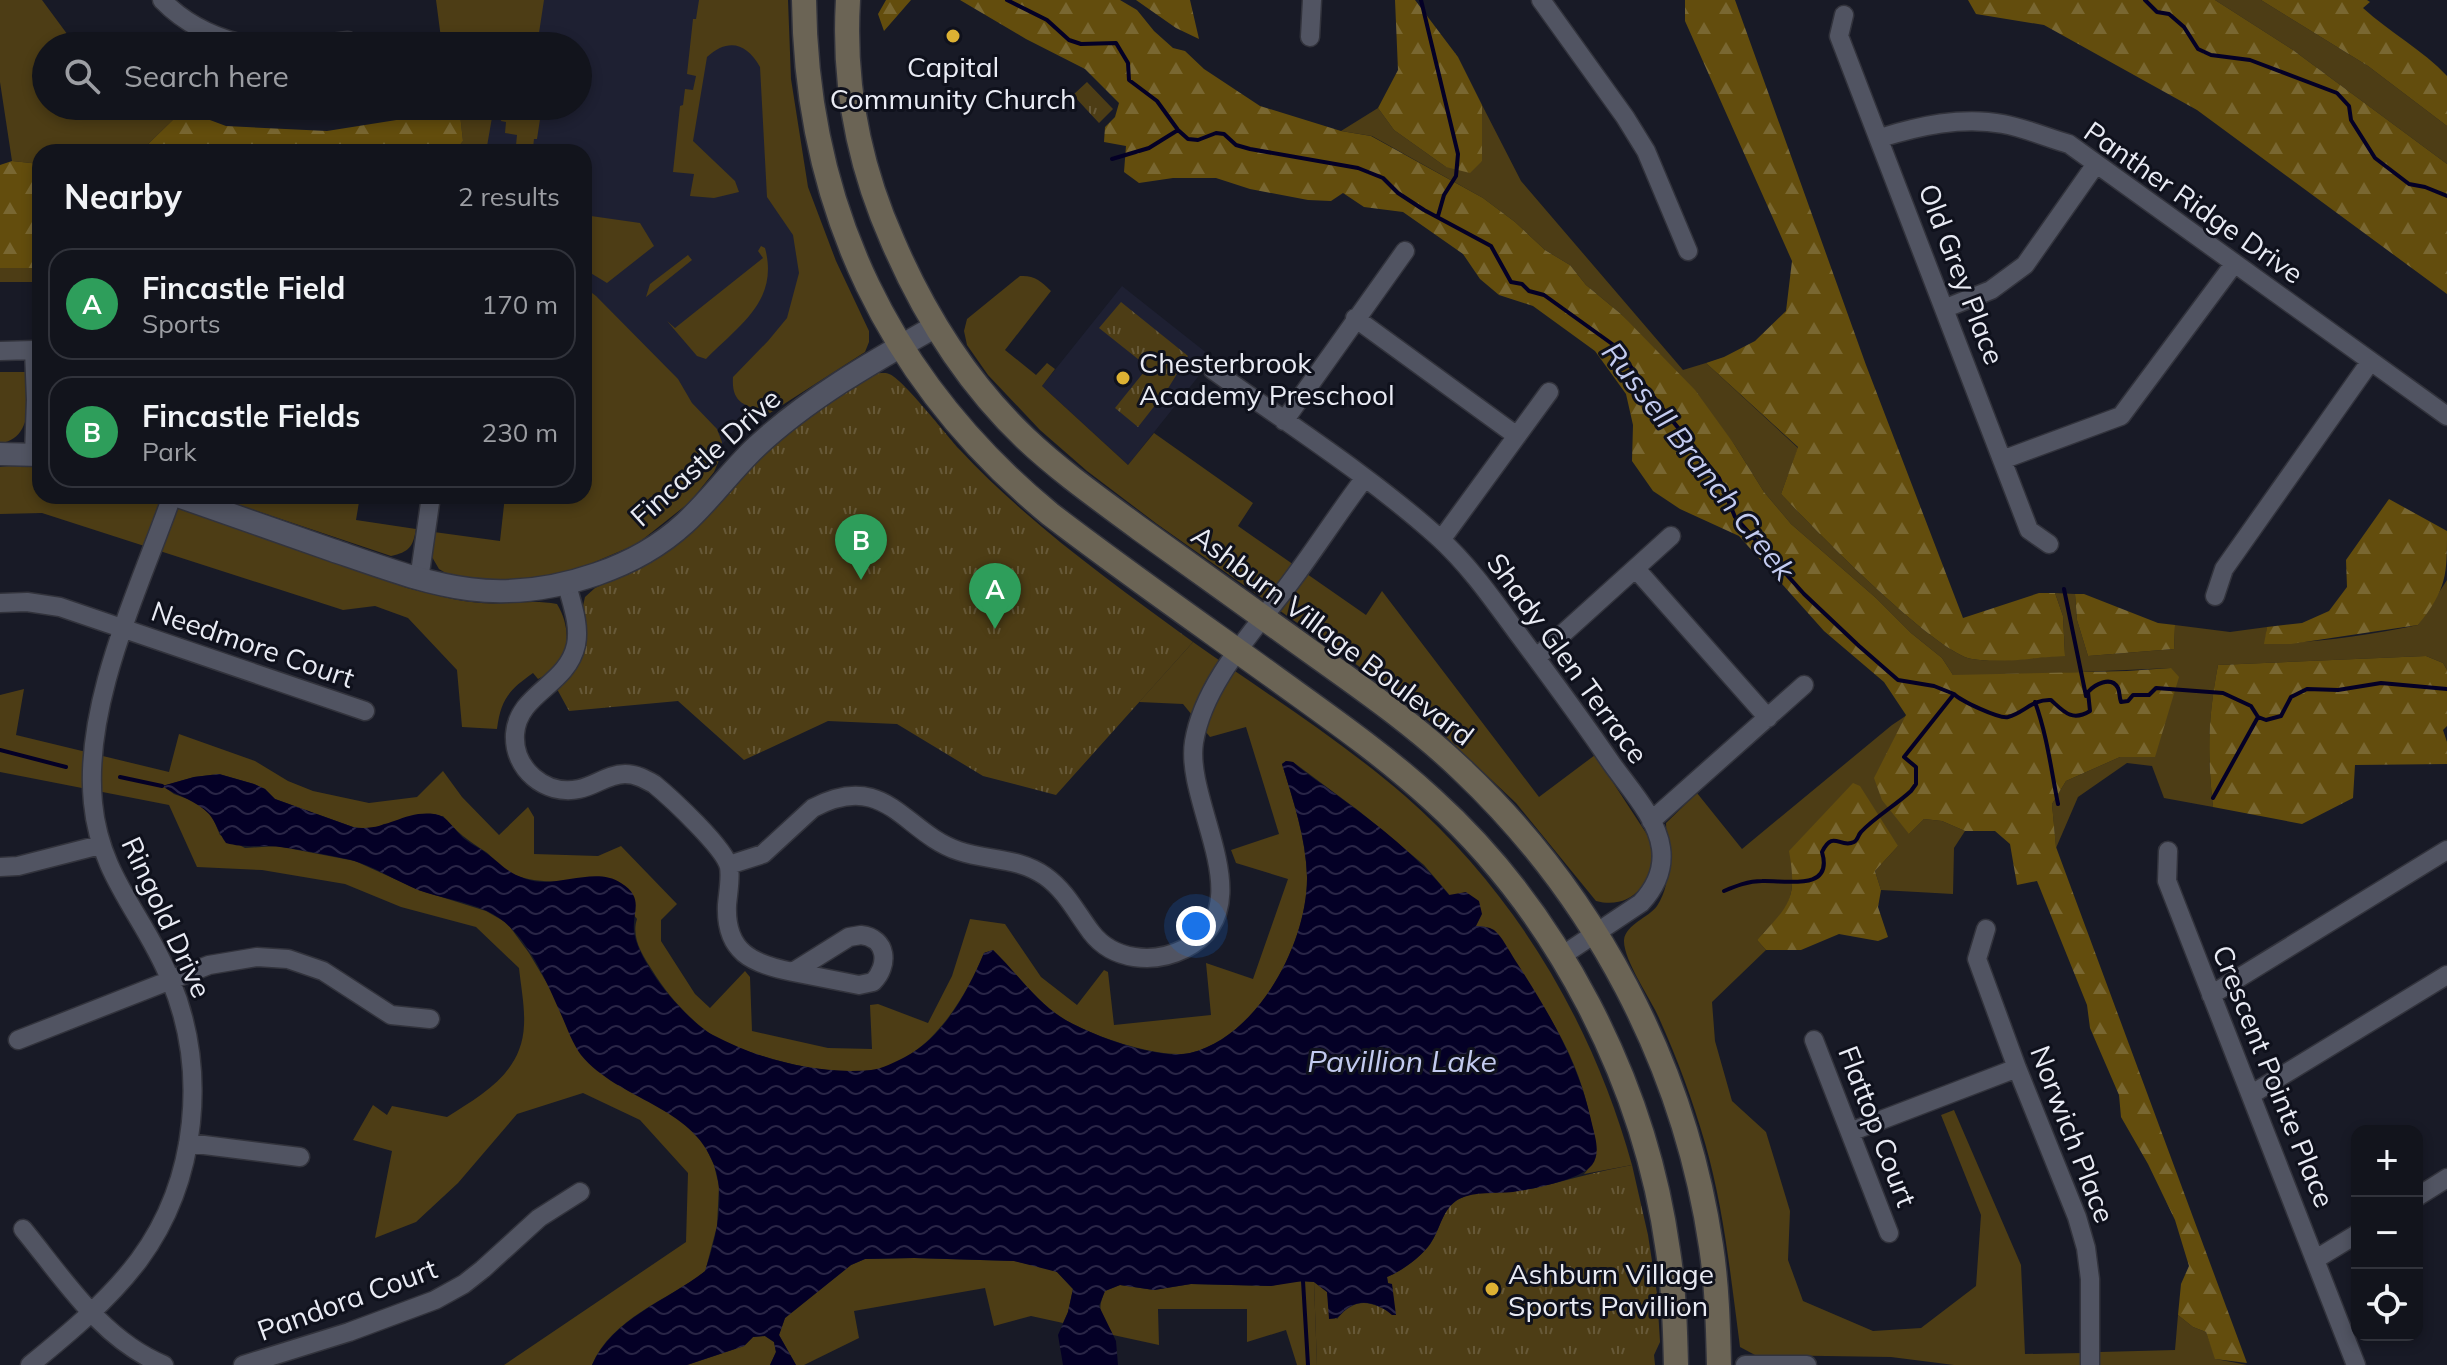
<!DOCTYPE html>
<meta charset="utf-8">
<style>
body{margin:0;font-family:Mulish,sans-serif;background:#1b1d25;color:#f1f3f6}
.controls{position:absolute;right:24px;bottom:24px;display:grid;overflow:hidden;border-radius:16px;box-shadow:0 4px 12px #0003}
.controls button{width:72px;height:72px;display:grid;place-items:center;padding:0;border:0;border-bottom:2px solid #31333b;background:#12141c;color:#f1f3f6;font:40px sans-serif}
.you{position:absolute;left:1196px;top:926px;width:28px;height:28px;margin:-20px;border:6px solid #fff;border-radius:50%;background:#1a73e8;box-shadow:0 0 0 12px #1a73e833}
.badge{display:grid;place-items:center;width:52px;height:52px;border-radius:50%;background:#db2777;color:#fff;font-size:26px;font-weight:700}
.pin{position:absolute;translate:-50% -66px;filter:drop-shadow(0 2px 4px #0008)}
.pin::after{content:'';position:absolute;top:42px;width:28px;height:24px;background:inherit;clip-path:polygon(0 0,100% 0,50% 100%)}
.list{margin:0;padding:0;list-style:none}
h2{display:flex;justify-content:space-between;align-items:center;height:104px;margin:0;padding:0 32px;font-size:34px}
h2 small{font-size:26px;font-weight:400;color:#9c9ea3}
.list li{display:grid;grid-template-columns:52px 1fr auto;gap:24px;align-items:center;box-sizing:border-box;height:112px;margin:0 16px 16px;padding:0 16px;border:2px solid #31333b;border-radius:24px}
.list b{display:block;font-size:30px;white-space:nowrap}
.list p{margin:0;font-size:26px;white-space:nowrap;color:#9c9ea3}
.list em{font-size:26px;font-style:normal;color:#9c9ea3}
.icon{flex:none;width:44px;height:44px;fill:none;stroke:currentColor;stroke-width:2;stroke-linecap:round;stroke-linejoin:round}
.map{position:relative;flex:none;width:2447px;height:1365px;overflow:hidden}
.search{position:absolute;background:#12141c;box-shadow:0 4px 12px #0003;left:32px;top:32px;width:560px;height:88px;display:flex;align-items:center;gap:20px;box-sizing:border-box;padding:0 28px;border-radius:44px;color:#9c9ea3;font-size:30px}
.panel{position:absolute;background:#12141c;box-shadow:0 4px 12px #0003;left:32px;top:144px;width:560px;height:360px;border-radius:24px}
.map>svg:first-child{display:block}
</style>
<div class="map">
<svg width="2447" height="1365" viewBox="0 0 2447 1365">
<defs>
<pattern id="forest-firs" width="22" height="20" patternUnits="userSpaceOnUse" patternTransform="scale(2)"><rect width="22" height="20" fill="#634d0d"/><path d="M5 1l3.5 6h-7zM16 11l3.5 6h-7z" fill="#796731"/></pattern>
<pattern id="park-tufts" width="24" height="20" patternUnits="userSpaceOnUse" patternTransform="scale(2)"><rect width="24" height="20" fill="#4d3d15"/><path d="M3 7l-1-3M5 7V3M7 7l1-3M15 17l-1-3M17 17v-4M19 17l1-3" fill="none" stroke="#675938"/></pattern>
<pattern id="water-waves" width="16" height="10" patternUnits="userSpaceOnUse" patternTransform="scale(2)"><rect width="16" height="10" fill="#040026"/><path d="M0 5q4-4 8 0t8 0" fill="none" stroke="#292546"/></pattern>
</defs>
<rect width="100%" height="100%" fill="#181a26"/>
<path fill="#1e2032" d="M446,0h329l3,76 47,188 -71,142 -58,70 -112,20v-344h-229l104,-46h119v-60h-126z
M1122,286l91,72 -85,107 -86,-79z"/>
<path fill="#4d3d15" d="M0,0h42l34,46h-30v60h127l10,4 -43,42h-100v12l-28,-3 -12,-79z
M436,0h108l-7,46h-30l-23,-4 -1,4h-41z
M699,0h89l3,79 17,108 28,74 33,70v11l-4,10 -95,61c-23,-7 -39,-8 -37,-36l35,-36 19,-23 12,-45 -6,-38 -26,-38 -7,-130c-13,-23 -31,-30 -53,-10l-14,84 42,40 4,11 -25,6 -24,-2 4,-22 -21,-2 7,-66 3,-1 2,-16 8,1 3,-14 -9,-2 6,-55h3z
M2215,0h46l107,66 79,60v38l-154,-114z
M1482,105l39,76 162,189 23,-7 92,85 -17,46c31,33 154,159 191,165 28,5 65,-2 93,-4l-2,-39 -8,-23 20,1 2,26 11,36 86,-7 1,-24 55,7 37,-5 -2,17c51,-1 103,-9 153,-19l29,-45v-10v100l-4,-7 -17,-7 -208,9c-10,54 -11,88 -5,142l-49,-9 -12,-32 -25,-3 -49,34 -22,51 -4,-44 14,-23 54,-24 51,-89 -176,8 -42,-1 -11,-17 -31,-25 -35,-35 -85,-74 -27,-32 -30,-48 -113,-130 -35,-29 -16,-20 -25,-15 -30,-28 -32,-24 -111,-62 -31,-5 37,-23 16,22 52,37 36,-6z
M459,106h35l-8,46h-32l9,-11z
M503,106h39l-5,33h-3l-1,9 -17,-3 1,-10 -12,-2 1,-11 -5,-1z
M584,215l56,8 14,23 -47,37 -23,-14z
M761,246l4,2c14,52 -24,76 -59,111l-9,-3 -30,-35 8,7 88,-70 -5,-7z
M688,255l4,5 -46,37 4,-13z
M0,268h40v14h-40z
M1020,276c14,-1 21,5 31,15l-46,59 31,25 11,-12 8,6 -13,17 86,79 26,-32 99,70 -15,23 128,89 16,-24 157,206 56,-42 53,81c13,36 -11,76 -52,65l-80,-98 -108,-102 -251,-177 -70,-53 -47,-41 -52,-55 -21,-30 -3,-14 3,-12z
M584,287l12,9 82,83 14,24 25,26 5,13 -2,16 -6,14 -24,30 -53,42 -61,26 -34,7 -37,4 -34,-3 -22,-3 -10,-6 -7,-12 2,-25 66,9 5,-45h79z
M0,372h25c5,24 8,68 -25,71z
M17,465l23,3v28h104l263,92c24,6 49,13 74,15 26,2 51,-4 76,1 17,28 12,61 -19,75l-5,-6c-24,17 -32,26 -36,56l-35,-2 -5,-57 -49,-52 -33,-12 -32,4 -301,-97 -42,1v-47z
M212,496h148l-4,24 60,9c-3,18 -7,23 -25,27z
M1193,642c71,50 146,97 212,154 111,97 188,228 227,369l-48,9c19,-21 11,-32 6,-57 -15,-75 -60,-131 -104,-190l-10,-1 -52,-61 -65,-54 -66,-49 -7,-1 -4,3c11,36 24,74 25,113 1,65 -49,160 -117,176 -30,6 -90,-15 -117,-29 -33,-16 -54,-49 -80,-74l-9,3c-20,48 -54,104 -109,117 -39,9 -133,-14 -166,-37 -22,-16 -43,-40 -57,-63 -10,-15 -21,-33 -15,-51l-33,-42c-35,3 -68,11 -100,-7 -7,-5 -11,-13 -18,-18 -17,-11 -30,-20 -43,-36l-59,8c-11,7 -19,5 -31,3l-78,-28 -10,-10 -11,-5 -35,-10 -25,3 -31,9 11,8 22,8 16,14 8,19 25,13 32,-2 78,15 64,29 67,21 21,12 22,30 22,37 16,37 42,51 72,42 23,24 10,21 5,21 -2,40 -12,46c-38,28 -94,47 -113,93h-88l182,-123 2,-69 -48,-53 -57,-27 -66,21 -59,69 -42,39 -41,16 17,-87 -39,-11 20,-35 14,10 5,-9 55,11c36,-23 75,-44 77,-92 1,-18 -3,-38 -5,-57l-43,-41 -75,-20 -56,-23 -83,-14 -65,-3 -28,-62 -169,-33v-77l24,-6 -8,46 153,37 10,-38 76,27 33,20 25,10 56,12 48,-6 26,-26 19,26 37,38 29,-28 6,10v37l64,2 23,-10 56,58 -16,16v21l34,53 15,14 35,-37 5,6 2,54 76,17 44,1 -2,-44 8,-1 50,19 24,-47 18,-57 35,5 36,53 36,28 27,-35 4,2 6,53 97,-10 -5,-52 47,16 35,-100 -52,-16 -5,-13 48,-16 -33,-107 -36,10 -27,-33 -44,-2z
M1907,715l2,119 15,-15 18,2 23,10 -11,17 -1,46 -72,-4 -6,-19 23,-25 -105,26c-2,41 -10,39 -36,68l9,10 -54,52 3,39 17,60 34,31 24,79 -2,49 15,41 70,30 48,-3 55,-42 5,-71 -40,-100 13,-5 67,155 4,89 57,-1 -2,12h-126l-63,-8 -136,-2 -15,-8c-9,-68 -16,-138 -35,-204 -12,-42 -28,-85 -46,-125 -8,-19 -36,-58 -35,-78 2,-16 24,-22 33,-34 17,-26 9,-55 9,-83l31,-30 45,56 150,-124z
M914,1258l100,3 29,6 14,5 16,17 -5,23 -5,11 -32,-7 -37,10 -9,-38 -131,23 5,27 -55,27h-8l-17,-30 6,-17 66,-53 14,-6z
M1293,1281l21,1 3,83h-20l-11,-35 -39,12v-33h-89l1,36 -46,-10c-10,-20 -18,-21 -8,-44l15,-6 34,5 37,-6 80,2z
M2178,1315l15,12 13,5 10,27 31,6h-147v-13l75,-2z
M765,1336l9,6 2,10 -6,13h-83l57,-19 9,-9z"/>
<path fill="url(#forest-firs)" d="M886,0h25l-27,31 -6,-17z
M960,0h160l17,10 17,21 19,17 12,3 19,18 56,37 81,25 30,5 112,62 32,24 30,28 25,15 16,20 35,29 74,76 39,54 30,48 27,32 85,74 35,35 31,25 11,17 174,-4 44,-3 8,9 -24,80h-35l-54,24 -14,23 4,43 191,516 -32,-4 -9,-27 -13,-5 -15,-12 3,-31 8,-18 -14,-46 -27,-56 -27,-47 -2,-22 -29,-67 -3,-23 -50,-124 -20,4 -7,-41 -15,-13h-30l-23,-10 -18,-2 -15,15 -27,-34 -8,-22 32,-63 -22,-33 -60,-51 -85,-95 -59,-27 -27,-18 -21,-30 1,-36 -7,-31 -31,-43 -62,-45 -34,-11 -19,-16 -17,-25 -60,-42 -39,-5 -21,-14 -12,8 -23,-1 -58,-11 -34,-11h-43l-34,5 -15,-11 2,-26 -22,-4 1,-15 10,-10 4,-14 -34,-34 -59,-30z
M1136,0h54l9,39 -23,-11z
M1395,0h20l43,57 24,48v56l-12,12 -24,-6 -52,-37 -16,-22 20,-38z
M1685,0h50l131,365 97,253 76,-25h16l8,23 2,40c-28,1 -65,8 -93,3 -37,-6 -160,-132 -191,-165l17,-47 -92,-84 18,-6 31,-16 31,-30 6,-50 -107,-240z
M1968,0h247l78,50 154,114v130l-250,-184 -153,-85 -68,-11z
M2261,0h106l3,2 -7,6c26,24 60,42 84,68v50l-79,-60z
M432,106h27l4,35 -9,11h-314l43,-42 43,16 101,5 101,-16z
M12,161l28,3v104h-40v-103z
M2389,499l58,32c0,44 0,58 -29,94l-127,19h-27l3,-17 35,-4 27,-12 18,-24 -1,-27z
M2075,594h9l74,29 17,2 -1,24 -86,7 -11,-36z
M2426,656l17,7 4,7v56l-4,4 4,12v22l-92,1 -2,33 -51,26 -89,-17c-6,-54 -5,-89 5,-142z
M1853,783l7,3 38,60 -23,25 6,19 -3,17 10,30 -10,4 -39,-7 -38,16h-35l-9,-10c31,-34 41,-39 32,-89z"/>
<path fill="url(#park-tufts)" d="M1087,82l26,27 -14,14 -26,-28z
M1121,302l67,54 -21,34 -29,37 -23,-19 33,-41 -49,-39z
M876,373c4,1 9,-1 13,1 13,4 58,62 71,76 69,74 151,132 233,192l-137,153 -73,-19 -86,-52 -69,-3 -84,39 -66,-59 -109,10 -12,-22 16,-16 7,-14 5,-34 -2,-19 2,-9 10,-9 38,-17 40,-26 116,-117z
M1632,1165l16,70 9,59 3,48 -6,13 1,10h-338l-3,-83 13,10 3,17 7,10c20,-24 35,-17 58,-4l-3,-30 -4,-1 -1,-7c15,-6 35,-21 44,-34 9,-14 11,-32 25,-42 21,-14 55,-8 79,-13 33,-8 64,-17 97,-23z"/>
<path fill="url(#water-waves)" d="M1286,761l7,1c14,13 30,22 45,34 40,29 80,60 111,99l17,-3 13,9 3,13 -6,12c6,0 13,1 18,4 8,6 15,21 21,30 34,52 64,103 77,164 3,13 9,29 0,41 -12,15 -59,24 -79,27 -17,2 -38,-1 -54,7 -17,9 -18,30 -29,45 -9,13 -28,27 -43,33l1,6 4,1 4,31h-4c-13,-12 -32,-18 -47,-5 -7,6 -6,9 -16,9l-2,-27 -13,-10 -11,-1 -32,5 -80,-2 -37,6 -34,-5 -15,6 -6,15 17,35 2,24h-55l-5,-30 10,-23 5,-23 -16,-17 -43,-11 -100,-3 -49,1 -14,6 -66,53 -6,17 17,30h-26l6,-13 -2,-10 -9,-6 -12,1 -9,9 -57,19h-95c21,-47 75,-64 113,-94 11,-32 21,-73 9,-106 -22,-60 -95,-64 -133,-110 -9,-12 -15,-30 -21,-43 -16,-36 -36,-84 -73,-101 -22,-10 -47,-13 -69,-21 -22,-9 -44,-24 -67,-30 -23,-5 -48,-10 -71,-13 -21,-3 -32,2 -54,-4 -7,-9 -10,-21 -17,-29 -13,-14 -32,-18 -47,-28l32,-9 25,-3 35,10 11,5 10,10 78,28c31,6 50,-17 81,-13 14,1 21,18 32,26 6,5 14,8 20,13 16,11 18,18 40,26 29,11 68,-14 95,4 24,15 11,29 13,48 2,18 17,40 27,54 11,15 36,42 52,50 47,25 106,40 158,35 11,-1 24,-8 34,-13 39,-20 63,-66 79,-104l9,-3c26,25 47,58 80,74 27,14 87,36 117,29 68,-16 118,-111 117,-177 -1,-38 -14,-76 -25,-112z"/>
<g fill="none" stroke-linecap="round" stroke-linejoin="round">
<path stroke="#040026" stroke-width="4" d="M1007,0l40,20 22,20 12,4 35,-1 12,20 1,17 28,21 21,29 10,9 10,1 18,-7 8,1 12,11 14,4 108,19 25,10 15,15 26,17 67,36 20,36 11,2 7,7 15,4 71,51 47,62 57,70 16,39 69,77 55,52 39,34 36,6 20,8
M1421,0l37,154 -2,22 -12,19 -6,21
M2145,0l12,12 12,2 15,13 14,22 13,6 39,5 87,33 12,13 2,14 24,38 34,26 16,3 22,9
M1112,159l37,-11 29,-18
M2064,589l22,107
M2035,702c12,33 16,67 23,102
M0,750l66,17
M120,777l42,9
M2213,798l45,-81
M1724,891c12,-5 24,-10 38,-10 23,-1 72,11 60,-29 11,-23 18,-3 32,-10 4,-2 4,-7 7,-10 14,-15 35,-27 50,-41l5,-7v-17l-12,-10 50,-63c7,7 45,25 54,23 16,-4 24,-18 43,-17 13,12 21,22 39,11l-2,-19c6,-7 23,-17 30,-4 2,4 1,9 3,14l7,-1 5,-6h16l7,-7 67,5 28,13 7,11 8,3 15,-4 10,-19 16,-8 31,1 43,-7 66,6
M1303,1281l5,84"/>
<defs>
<path id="minor" d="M162,0c24,25 55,39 89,46
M1541,0l84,117 21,34 42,100
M1844,15l-5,21 190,494 20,14
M1310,37l2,-37
M308,46l40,-5
M1880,138c39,-12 82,-22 123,-14 22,4 45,14 66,20l378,272
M1946,308l45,-18 34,-25 71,-101
M1355,318l162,118
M0,351l34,-1 2,50 -2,54
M1213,370c75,54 156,105 225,167 32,29 56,64 81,98 32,43 63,85 93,129 17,24 45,54 49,84 3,21 -6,40 -20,55l-81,54
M1284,421l121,-170
M2002,460l119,-44 113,-152
M1441,540l108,-148
M1636,569l132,149
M419,580l12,-84
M567,585c5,19 13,40 9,60 -9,41 -58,48 -61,89 -2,35 30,62 64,55 16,-3 29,-15 46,-15 11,0 20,5 29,10 17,14 71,64 75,83 2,11 -1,26 -2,38 -2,47 25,59 66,67
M2215,596l9,-27 146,-207
M0,603l27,-1 33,5 305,104
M1536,658l135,-122
M1651,821l153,-136
M2168,851l-1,30 189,484
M729,865l34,-11 50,-46c73,-39 91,25 146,43 29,10 59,6 86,25 21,15 31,36 46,56 22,29 63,32 93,17 81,-41 0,-144 10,-207 9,-56 55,-106 89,-150 28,-36 53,-76 81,-113
M0,867l18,-1 82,-21
M1986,929l-9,30 40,109 60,149 9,31 4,31v86
M861,935c27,3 28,31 12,47l-14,3 -66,-13 56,-35z
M2211,995l236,-145
M18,1040l191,-75 48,-8 31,2 35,12 68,44 39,4
M1814,1040l75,193
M2252,1094l195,-119
M1850,1132l167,-64
M188,1143l112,14
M2417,1197l30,-19
M23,1229c41,50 79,111 141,136
M2316,1259l41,-25
M30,1365c38,-31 79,-65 109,-105 59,-80 69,-191 31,-281 -26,-64 -70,-102 -77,-176 -10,-100 46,-213 79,-307
M243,1365l106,-33 86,-32 29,-16 19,-15 56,-51 41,-26
M1745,1365h62"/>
<path id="tertiary" d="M0,454l40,1
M178,496c52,18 103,36 154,54 99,34 161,60 265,24 32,-11 63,-28 88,-51 25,-23 46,-52 70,-75 53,-50 119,-87 181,-122"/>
<path id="secondary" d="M804,0c2,208 86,382 246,514 73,56 149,109 224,163 54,39 109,77 158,122 126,114 213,284 236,452 6,38 7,76 8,114
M848,0c-5,83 11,166 45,242 31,72 75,142 133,197 35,33 75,61 114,90 56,40 111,80 167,120 53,38 107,75 155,121 133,126 222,294 249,476 6,39 7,79 8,119"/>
</defs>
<use href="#minor" stroke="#32333c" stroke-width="21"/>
<use href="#tertiary" stroke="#32333c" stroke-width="25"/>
<use href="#secondary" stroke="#32333c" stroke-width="27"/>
<use href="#minor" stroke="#515462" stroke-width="18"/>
<use href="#tertiary" stroke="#515462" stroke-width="22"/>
<use href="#secondary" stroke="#6b6455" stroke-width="24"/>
</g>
<g fill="#ddb133" stroke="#0f111c" stroke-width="3">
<circle cx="953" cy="36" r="8"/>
<circle cx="1123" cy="378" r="8"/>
<circle cx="1492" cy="1289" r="8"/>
</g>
<g text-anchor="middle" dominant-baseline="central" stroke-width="6" stroke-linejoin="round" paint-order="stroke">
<g font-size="28" fill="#e9ebf4" stroke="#0f111c" text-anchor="start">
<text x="953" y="66" text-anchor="middle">Capital<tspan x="953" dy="32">Community Church</tspan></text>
<text x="1139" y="362">Chesterbrook<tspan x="1139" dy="32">Academy Preschool</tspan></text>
<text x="1508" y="1273">Ashburn Village<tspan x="1508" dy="32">Sports Pavillion</tspan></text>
</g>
<g font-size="28" fill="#e9ebf4" stroke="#0f111c">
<text transform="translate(2194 202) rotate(35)">Panther Ridge Drive</text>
<text transform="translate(1962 274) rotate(69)">Old Grey Place</text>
<text transform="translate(705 457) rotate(-42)">Fincastle Drive</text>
<text transform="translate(1333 635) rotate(37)">Ashburn Village Boulevard</text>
<text transform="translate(253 644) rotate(19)">Needmore Court</text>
<text transform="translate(1568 658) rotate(54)">Shady Glen Terrace</text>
<text transform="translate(167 917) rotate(65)">Ringold Drive</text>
<text transform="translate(2274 1076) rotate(68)">Crescent Pointe Place</text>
<text transform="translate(1878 1126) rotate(69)">Flattop Court</text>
<text transform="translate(2073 1134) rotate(69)">Norwich Place</text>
<text transform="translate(347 1299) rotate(-20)">Pandora Court</text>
</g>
<g font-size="30" font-style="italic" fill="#c3cbf0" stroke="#0f111c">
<text transform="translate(1699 461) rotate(52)">Russell Branch Creek</text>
<text x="1402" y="1061">Pavillion Lake</text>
</g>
</g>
</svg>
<div class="controls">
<button>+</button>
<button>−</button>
<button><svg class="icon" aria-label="locate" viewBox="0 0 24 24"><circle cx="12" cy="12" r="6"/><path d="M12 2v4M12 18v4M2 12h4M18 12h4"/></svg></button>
</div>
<div class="you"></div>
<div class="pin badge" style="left:995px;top:629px;background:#2e9e5b">A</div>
<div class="pin badge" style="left:861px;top:580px;background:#2e9e5b">B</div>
<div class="search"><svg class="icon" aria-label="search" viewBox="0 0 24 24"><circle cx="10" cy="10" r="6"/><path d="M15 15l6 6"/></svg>Search here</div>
<section class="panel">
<h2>Nearby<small>2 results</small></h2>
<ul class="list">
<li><span class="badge" style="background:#2e9e5b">A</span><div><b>Fincastle Field</b><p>Sports</p></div><em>170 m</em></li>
<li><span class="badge" style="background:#2e9e5b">B</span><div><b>Fincastle Fields</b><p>Park</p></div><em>230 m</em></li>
</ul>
</section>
</div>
